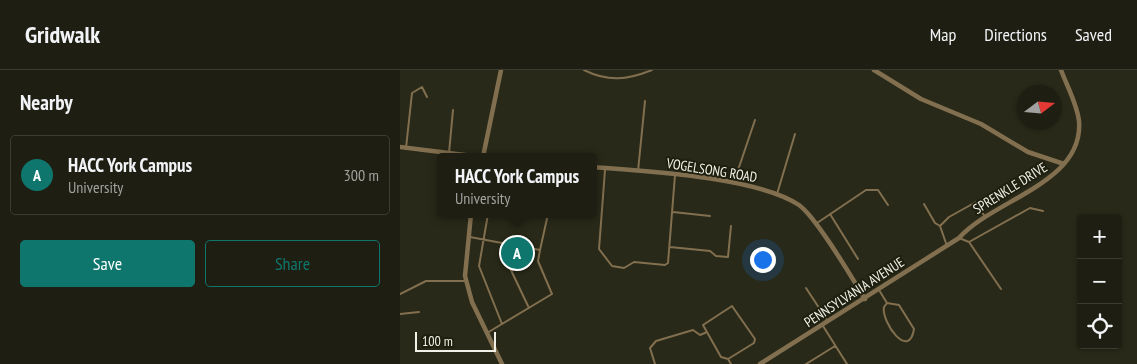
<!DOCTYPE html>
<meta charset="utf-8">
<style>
body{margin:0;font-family:"PT Sans Narrow",sans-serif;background:#26271b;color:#f1f3f6}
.controls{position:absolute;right:15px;bottom:15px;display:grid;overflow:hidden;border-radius:5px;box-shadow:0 1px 4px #0004}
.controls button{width:45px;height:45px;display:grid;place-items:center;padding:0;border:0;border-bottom:1px solid #3c3d32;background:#1e1f12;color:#f1f3f6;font:25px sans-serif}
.compass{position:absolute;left:617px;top:15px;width:45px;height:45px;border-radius:50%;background:#1e1f12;box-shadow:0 1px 4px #0004;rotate:74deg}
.scale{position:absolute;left:15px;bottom:12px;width:81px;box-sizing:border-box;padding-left:5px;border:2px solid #f1f1e7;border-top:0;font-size:14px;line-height:18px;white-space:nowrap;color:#f1f1e7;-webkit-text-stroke:4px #1f1f0f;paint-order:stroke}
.you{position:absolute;left:362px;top:189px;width:18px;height:18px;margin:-12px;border:4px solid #fff;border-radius:50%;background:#1a73e8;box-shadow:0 0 0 8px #1a73e833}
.badge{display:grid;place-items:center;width:32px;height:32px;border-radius:50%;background:#0f766e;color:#fff;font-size:16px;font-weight:700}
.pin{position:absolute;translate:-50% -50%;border:2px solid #fff;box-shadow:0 1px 5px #0006}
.popup{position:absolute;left:37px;top:83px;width:160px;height:65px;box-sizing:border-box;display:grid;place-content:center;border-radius:5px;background:#1e1f12;filter:drop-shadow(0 1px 4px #0005);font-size:16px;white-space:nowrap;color:#a1a29f}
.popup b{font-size:19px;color:#f1f3f6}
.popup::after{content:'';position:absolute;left:50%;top:100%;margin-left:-10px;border:10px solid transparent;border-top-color:#1e1f12}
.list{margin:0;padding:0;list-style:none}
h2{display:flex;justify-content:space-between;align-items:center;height:65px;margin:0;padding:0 20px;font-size:21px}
h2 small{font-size:16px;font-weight:400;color:#a1a29f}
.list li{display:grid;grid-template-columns:32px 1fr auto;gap:15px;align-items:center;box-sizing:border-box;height:80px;margin:0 10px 10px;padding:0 10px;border:1px solid #3c3d32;border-radius:5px}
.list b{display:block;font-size:19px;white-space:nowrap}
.list p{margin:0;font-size:16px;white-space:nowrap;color:#a1a29f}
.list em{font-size:16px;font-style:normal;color:#a1a29f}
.actions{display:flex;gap:10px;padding:15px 20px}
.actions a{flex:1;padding:11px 0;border:1px solid #0f766e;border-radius:5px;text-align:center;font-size:18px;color:#0f766e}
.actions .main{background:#0f766e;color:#fff}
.icon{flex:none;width:28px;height:28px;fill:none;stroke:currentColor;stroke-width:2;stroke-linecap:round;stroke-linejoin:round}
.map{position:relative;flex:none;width:737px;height:294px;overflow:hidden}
header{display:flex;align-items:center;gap:30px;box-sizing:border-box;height:70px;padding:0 25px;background:#1e1f12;border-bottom:1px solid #3c3d32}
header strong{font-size:24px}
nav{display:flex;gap:28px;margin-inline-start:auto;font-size:18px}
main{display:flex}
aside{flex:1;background:#1e1f12}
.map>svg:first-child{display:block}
</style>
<header>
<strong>Gridwalk</strong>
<nav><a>Map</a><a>Directions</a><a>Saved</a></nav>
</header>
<main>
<aside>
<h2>Nearby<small></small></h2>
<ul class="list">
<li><span class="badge">A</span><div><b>HACC York Campus</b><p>University</p></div><em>300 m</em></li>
</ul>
<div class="actions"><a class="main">Save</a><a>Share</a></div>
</aside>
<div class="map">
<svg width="737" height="294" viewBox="0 0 737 294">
<rect width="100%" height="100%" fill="#282918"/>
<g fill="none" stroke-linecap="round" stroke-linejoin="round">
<path stroke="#826f4f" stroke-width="2" d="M184,0c24,12 43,10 68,0
M6,78l6,-55 10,-6 5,10
M49,83l4,-43
M205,100l-6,79 13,17 12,2 10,-6 31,3 3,-2 7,-88
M238,101l7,-70
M334,112l21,-62
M377,124l18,-60
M524,134l11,19 5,3
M273,142l37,4
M88,144l-9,52 23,58
M430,144l28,45
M417,153l49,-33h12l10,15
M70,167l70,13 8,-36
M559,168l10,4 61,-34 13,3
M569,172l32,47
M111,175l-2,21 20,42
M547,176l-7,-20 9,-9 27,-15 9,15
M270,177l40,4 6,5 12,1 3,-31
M406,218l21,32
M479,220l8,13 12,2 15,24c-5,32 -33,-7 -30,-22l3,-4
M0,224l26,-13h39
M0,244l19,-2
M423,256l24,38
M87,263l65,-39 -14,-33 2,-11
M328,289l26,-16 1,-4 -23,-33 -29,19 18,32 7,2 3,5
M255,294l-5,-16 6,-7 37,-11 7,5 7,-3
M406,294l29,-18"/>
<path stroke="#826f4f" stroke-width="4.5" d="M474,0l47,29 60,25 47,28 36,12
M0,77l81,10
M83,87l18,-87
M193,97c53,4 164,10 206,38 18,13 53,73 66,94
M71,144l-6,62 7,26 30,62
M360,294l199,-126c35,-39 125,-55 120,-117 -2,-17 -12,-35 -18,-51"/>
</g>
<g text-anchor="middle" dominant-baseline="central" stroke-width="4" stroke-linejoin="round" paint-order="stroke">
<g font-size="14" fill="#f1f1e7" stroke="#1f1f0f">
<text transform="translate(312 100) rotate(9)">VOGELSONG ROAD</text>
<text transform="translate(610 118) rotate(-32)">SPRENKLE DRIVE</text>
<text transform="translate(454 222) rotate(-33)">PENNSYLVANIA AVENUE</text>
</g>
</g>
</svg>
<div class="controls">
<button>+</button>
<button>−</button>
<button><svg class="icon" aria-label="locate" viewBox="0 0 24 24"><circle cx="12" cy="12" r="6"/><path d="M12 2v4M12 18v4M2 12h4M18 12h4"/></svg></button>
</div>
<svg class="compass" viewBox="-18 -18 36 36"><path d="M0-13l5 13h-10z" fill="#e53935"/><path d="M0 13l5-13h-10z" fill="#a1a29f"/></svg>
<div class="scale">100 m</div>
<div class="you"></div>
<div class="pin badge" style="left:117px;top:183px">A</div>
<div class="popup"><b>HACC York Campus</b>University</div>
</div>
</main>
